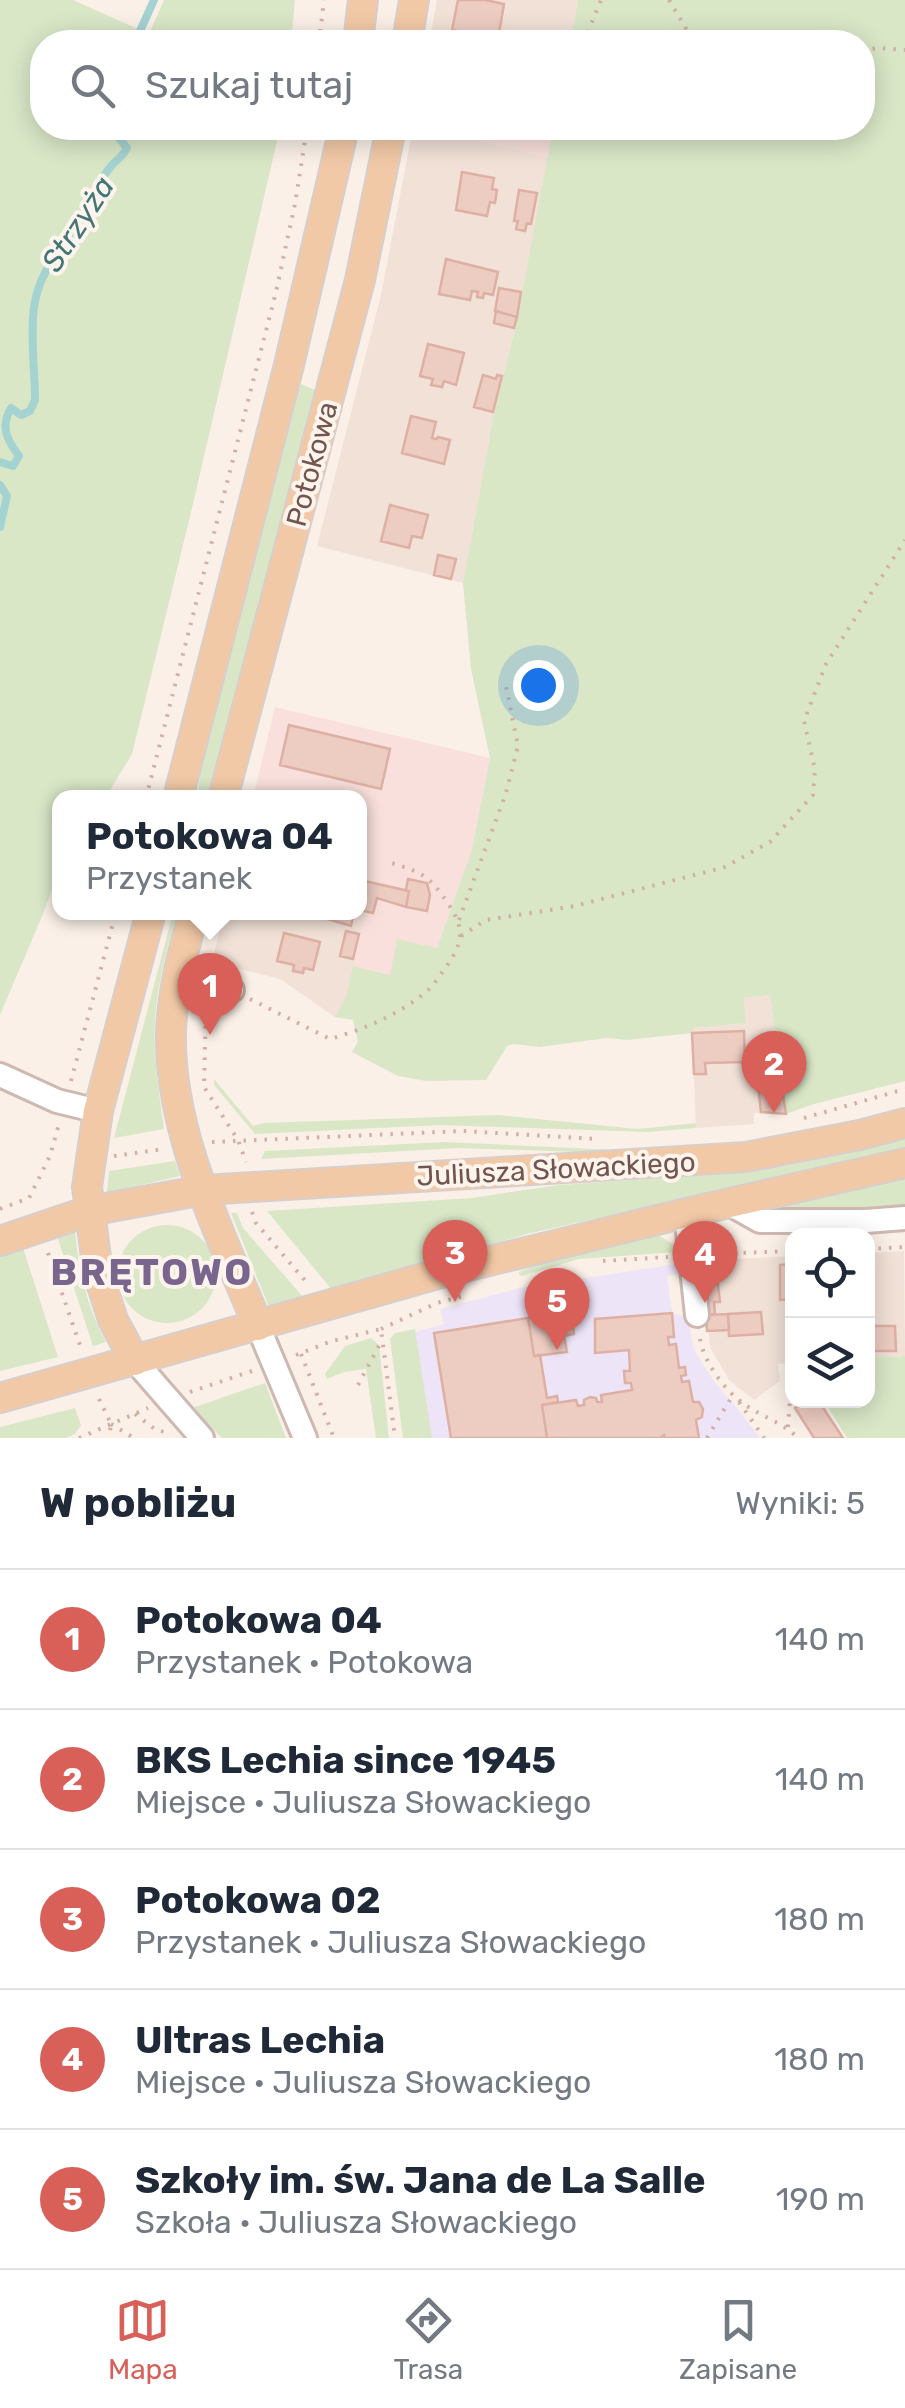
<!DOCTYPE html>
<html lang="pl">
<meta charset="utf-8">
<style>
body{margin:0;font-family:Rubik,sans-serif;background:#f2f2f3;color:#1f2937}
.controls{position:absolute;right:30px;bottom:30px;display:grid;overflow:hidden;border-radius:20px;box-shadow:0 5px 25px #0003}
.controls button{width:90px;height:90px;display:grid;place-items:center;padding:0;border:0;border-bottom:2px solid #e0e1e3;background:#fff;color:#1f2937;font:50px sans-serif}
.you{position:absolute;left:538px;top:685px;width:35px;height:35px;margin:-25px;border:8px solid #fff;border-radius:50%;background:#1a73e8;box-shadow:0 0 0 15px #1a73e833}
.badge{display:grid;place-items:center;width:65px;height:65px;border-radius:50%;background:#d86059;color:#fff;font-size:32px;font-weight:700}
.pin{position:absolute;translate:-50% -82px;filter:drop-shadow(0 2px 5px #0008)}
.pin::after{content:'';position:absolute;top:52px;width:35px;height:30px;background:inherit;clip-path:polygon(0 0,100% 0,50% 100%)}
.popup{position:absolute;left:52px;top:790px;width:315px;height:130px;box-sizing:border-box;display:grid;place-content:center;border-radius:20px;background:#fff;filter:drop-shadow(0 2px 8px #0005);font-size:32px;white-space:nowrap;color:#747a83}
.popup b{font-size:38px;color:#1f2937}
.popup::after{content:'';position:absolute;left:50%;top:100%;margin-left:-20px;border:20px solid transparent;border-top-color:#fff}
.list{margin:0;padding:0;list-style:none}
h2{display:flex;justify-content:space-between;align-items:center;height:130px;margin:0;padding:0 40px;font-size:42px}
h2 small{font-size:32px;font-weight:400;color:#747a83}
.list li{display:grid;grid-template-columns:65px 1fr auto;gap:30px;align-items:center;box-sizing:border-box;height:140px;padding:0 40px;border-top:2px solid #e0e1e3}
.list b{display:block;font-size:38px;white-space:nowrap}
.list p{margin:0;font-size:32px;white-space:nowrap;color:#747a83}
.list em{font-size:32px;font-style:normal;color:#747a83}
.icon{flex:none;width:55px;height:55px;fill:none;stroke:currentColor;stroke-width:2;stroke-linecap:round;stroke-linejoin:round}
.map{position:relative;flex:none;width:905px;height:1438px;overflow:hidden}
.search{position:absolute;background:#fff;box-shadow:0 5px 25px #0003;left:30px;right:30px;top:30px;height:110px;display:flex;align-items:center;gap:25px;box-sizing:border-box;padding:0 35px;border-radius:40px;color:#747a83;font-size:38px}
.sheet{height:830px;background:#fff}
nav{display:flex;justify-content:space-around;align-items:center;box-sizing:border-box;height:140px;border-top:2px solid #e0e1e3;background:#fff;font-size:28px;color:#747a83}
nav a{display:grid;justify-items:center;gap:5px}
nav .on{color:#d86059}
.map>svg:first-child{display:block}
</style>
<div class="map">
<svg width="905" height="1438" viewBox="0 0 905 1438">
<rect width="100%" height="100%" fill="#faf0e7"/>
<path fill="#f1e1d7" d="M437,0h141l-8,42h-127l-13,-3z
M413,128h17l118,29 -32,168 -22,88 -31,170 -146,-37 64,-251z
M360,910l7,2 -21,84 -11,21 -55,-38 -68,-17 12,-49 136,-1z
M770,995l16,119 -32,-1v11l-58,4 -4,-100 53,-5 -3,-25z
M904,1251l1,105 -37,2v-105z
M792,1256v107l-14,1 2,17 -26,19 -25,-20 -19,-33 -7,-69h3l-2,-17z"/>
<path fill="#f9e0dc" d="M430,128h123l-5,29z
M275,707l215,51 -18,91 -35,99 -47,27 -37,-9 14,-53 -7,-3v-112h-107z"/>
<path fill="#ede4f7" d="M677,1264l1,10 -11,2 5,37 16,4 5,29 4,9 18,28 23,26 22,29h-328l-17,-106 29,-8 -4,-15 80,-21z"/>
<path fill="#d9e7c7" d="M0,0h73l76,34 15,-34h131l-4,42h-249v86h238l-87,376 -61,250 -26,43 -46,1v69l-17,47 -43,101z
M578,0h327v1081l-91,23 -28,10 -16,-119 -27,3 3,25 -53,5 -1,5 -65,7 -20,-2 -68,9 -25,-3 -7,2 -21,34 -60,1 -28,-5 -46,-24 6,-10 -5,-22 -18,-3 11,-21 7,-30 37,9 7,-36 40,9 35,-99 18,-91 -19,-89 -8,-86 31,-170 22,-88 37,-197h309v-86h-292z
M301,384l14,6 1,5 -108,402 -11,1 6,-43 92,-356z
M173,913h4c-9,34 -20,70 -22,107 -2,36 4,72 9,109l-50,9z
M214,1079l39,47 11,-3 234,-8 139,14 59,-6v5l-48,4 -209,-7 -184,9 -41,-49z
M905,1139v10l-374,84 -199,57 -65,-79 205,-13 87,-13 161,-11 59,-7 75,-15z
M446,1142l169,8 -33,2 -123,-4 -198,11 4,-8z
M175,1161l5,15 -73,17 2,-22z
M905,1178v28l-135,5 7,-3z
M231,1213h6l6,15 60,69 -34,10z
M118 1274a49 49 0 1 1 98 0a49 49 0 1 1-98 0Z
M75,1232c4,38 12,76 31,110l-13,4 -36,-110z
M657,1234l23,15 -4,3 -97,7 -57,17 -3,-1v-3c44,-20 92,-25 138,-38z
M23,1248l35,109 -58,14v-114z
M415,1329l17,109h-29l-13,-99 5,-6z
M371,1338l8,7 10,93h-13l-10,-69 -22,3 -17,7 -2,-5 20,-28z
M905,1356v82h-58l-23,-37 44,-1v-42z
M265,1383l21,55h-64l-30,-30z
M75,1408l6,17 -6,9 -10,4h-65v-11z"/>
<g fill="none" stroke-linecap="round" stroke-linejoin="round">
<path stroke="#a5d3d2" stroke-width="8" d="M135,42l19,-42
M0,462l13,4 6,-10c-12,-16 -19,-29 -8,-48l10,7 9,-4 5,-11c0,-30 -5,-63 -1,-93 5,-36 28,-59 46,-89 11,-17 18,-37 32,-53 6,-6 11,-9 15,-17l-16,-20
M0,485l7,11 -7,31"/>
</g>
<path fill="#edccc2" stroke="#deb0a4" stroke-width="2.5" d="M458,0h27l19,4 -6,35 -46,-9z
M462,172l32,6 -2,11 5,1 -2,13 -5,-1 -3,14 -31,-6z
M519,190l18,3 -6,31 -4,-1 -2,8 -9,-2 2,-8h-4z
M446,259l52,13 -5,23 -9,-2 -1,5 -6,-1 1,-5 -6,-1 -2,9 -31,-6z
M499,288l22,4 -4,25 -22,-6z
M496,311l21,6 -3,11 -20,-5z
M428,344l36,9 -8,32 -12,-4 -2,6 -11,-2 2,-6 -13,-3z
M483,375l13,4 1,-4 5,1 -9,36 -19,-5z
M411,416l25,6 -4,16 5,1 1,-2 12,3 -6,24 -42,-11z
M390,505l38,10 -6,23 -10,-2 -3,12 -28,-7z
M438,555l18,4 -5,20 -17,-4z
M289,725l101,24 -9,40 -101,-24z
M408,879l19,4 3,12 -3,16 -21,-4 3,-16 -3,-1z
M360,880l49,11 -3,16 -29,-9 -4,15 -13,-3z
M329,912h25l-3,14 -24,-7z
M346,931l13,3 -6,25 -13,-3z
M284,933l36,9 -7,28 -9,-2 -1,5 -10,-2 1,-6 -17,-4z
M744,1031l1,31 -40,1 1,11h-12l-2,-41z
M776,1044l4,32 6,38 -25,-2 -3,-27 11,-1 -1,-7 -13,1 -1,-10 5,-1 -1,-19z
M792,1264v35l-12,1v-35z
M717,1277l3,25h-6l1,12 -9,1 -3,-37z
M560,1312v2l11,-1 3,21 -10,2 3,16 -33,4 -6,-38z
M761,1312l2,22 -34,2 -1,-22z
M672,1313l2,24h-6l1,8 7,-1 3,24 6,-1 1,8 -5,1 1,6 7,-1 4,21h6l4,7 -1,8 -6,3 3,18h-34l-1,-3 -4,3h-113l-5,-33 34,-5 2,6 6,-1v-5l6,-3 6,1 1,4h5l-1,-7 31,-5 -1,-7h-6l-1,-12h6l-1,-21 -34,3v-34z
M728,1314l1,16 -22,1 -1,-16z
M528,1318l6,38 6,-1 7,43 10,-2 1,6 -16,3 5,33h-96l-17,-105z
M868,1326h27l1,25h-28z
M806,1400h12l25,38h-29l-19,-30z"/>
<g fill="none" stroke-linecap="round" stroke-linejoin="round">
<defs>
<path id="minor" d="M177,976l55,14
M0,1075l57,26 41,10
M728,1203l32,18h106l39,-3
M686,1213l11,102
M258,1326l47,112
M135,1361l67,77"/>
<path id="major" d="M358,42l5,-42
M407,42l7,-42
M178,798l111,-433 55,-237
M223,798l137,-518 31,-152
M194,912c-11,40 -22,80 -23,121 -2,101 50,201 87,293
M0,1241l89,-30 115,-21 542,-33 114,-22 45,-12
M135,1361l-22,-41 -15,-47 -11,-86 11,-76 53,-199
M0,1398l448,-127 238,-58 219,-50"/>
</defs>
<use href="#minor" stroke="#cdb9b1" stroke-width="28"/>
<use href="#major" stroke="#d8cfcd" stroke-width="32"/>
<path stroke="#d2afa5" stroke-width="4" stroke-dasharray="2.5 8" stroke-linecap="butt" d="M669,0l25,42
M319,42l5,-42
M590,42l-3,-8 14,-34
M862,50l17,-2 26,2
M146,798l130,-506 19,-88 12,-76
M459,920l47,-127 12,-47 -12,-60
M461,936l25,-16 89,-14 150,-39 45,-25 43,-47 2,-25 -11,-49 22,-57 79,-124
M250,999l80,40c34,-10 69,-24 97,-48 7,-6 13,-16 19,-24 17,-24 19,-38 3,-62 -20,-30 -27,-33 -61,-43
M206,1005l-2,82 34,53 8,22
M71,1081l45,-169
M804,1118l101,-29
M212,1142l251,-11 134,8
M114,1156l50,-7
M0,1209l29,-11 21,-42 9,-32
M252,1212l4,11 51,60
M868,1249l37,-2
M48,1253l33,95
M712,1254l80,-3
M603,1261l65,-4
M381,1329l56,-26 30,-8
M700,1339c4,23 25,52 44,65 18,13 38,18 54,34
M301,1354l33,84
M296,1355l36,-14 49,-12 14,109
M358,1385l24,-45
M190,1392l62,-21
M99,1399l12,25 -2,14
M739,1402l25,36
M135,1414l21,16 9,2
M111,1424l23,14
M788,1427l2,-29
M79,1438l69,-30
M707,1438l26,-43"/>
<use href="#minor" stroke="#fff" stroke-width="22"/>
<use href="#major" stroke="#f2c9a6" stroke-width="28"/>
</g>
<g text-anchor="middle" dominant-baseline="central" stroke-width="8" stroke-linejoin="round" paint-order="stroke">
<g font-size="28" fill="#72554e" stroke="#fdf4ed">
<text transform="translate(312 464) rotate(-75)">Potokowa</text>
<text transform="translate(556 1169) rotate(-3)">Juliusza Słowackiego</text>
</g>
<g font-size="30" font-style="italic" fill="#437676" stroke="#fdf4ed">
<text transform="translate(78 224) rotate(-57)">Strzyża</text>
</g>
<g font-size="38" font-weight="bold" letter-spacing="2.5" fill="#7a668d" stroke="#fdf4ed">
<text x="152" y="1272">BRĘTOWO</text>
</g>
</g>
</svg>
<div class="controls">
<button><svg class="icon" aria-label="locate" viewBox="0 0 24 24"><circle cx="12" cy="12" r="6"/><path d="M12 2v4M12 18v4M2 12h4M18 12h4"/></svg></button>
<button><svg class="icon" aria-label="layers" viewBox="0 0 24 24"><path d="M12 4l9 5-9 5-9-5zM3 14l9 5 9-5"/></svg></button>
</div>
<div class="you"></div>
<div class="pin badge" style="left:210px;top:1035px">1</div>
<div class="popup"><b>Potokowa 04</b>Przystanek</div>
<div class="pin badge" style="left:774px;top:1113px">2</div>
<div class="pin badge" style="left:455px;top:1302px">3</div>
<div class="pin badge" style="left:705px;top:1303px">4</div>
<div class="pin badge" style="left:557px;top:1350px">5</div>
<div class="search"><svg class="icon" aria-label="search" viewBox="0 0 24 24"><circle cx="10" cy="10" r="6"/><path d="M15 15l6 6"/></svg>Szukaj tutaj</div>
</div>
<section class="sheet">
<h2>W pobliżu<small>Wyniki: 5</small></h2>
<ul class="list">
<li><span class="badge">1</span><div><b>Potokowa 04</b><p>Przystanek · Potokowa</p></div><em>140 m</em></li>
<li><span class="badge">2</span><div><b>BKS Lechia since 1945</b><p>Miejsce · Juliusza Słowackiego</p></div><em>140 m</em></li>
<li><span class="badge">3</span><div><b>Potokowa 02</b><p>Przystanek · Juliusza Słowackiego</p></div><em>180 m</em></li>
<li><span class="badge">4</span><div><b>Ultras Lechia</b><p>Miejsce · Juliusza Słowackiego</p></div><em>180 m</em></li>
<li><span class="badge">5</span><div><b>Szkoły im. św. Jana de La Salle</b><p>Szkoła · Juliusza Słowackiego</p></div><em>190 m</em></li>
</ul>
</section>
<nav>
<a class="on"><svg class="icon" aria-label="map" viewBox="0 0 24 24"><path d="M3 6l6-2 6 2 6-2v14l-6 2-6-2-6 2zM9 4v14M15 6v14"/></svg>Mapa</a>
<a><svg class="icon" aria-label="directions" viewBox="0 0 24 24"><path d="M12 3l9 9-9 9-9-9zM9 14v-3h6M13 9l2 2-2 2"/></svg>Trasa</a>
<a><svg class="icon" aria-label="saved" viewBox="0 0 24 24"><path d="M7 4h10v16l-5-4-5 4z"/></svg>Zapisane</a>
</nav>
